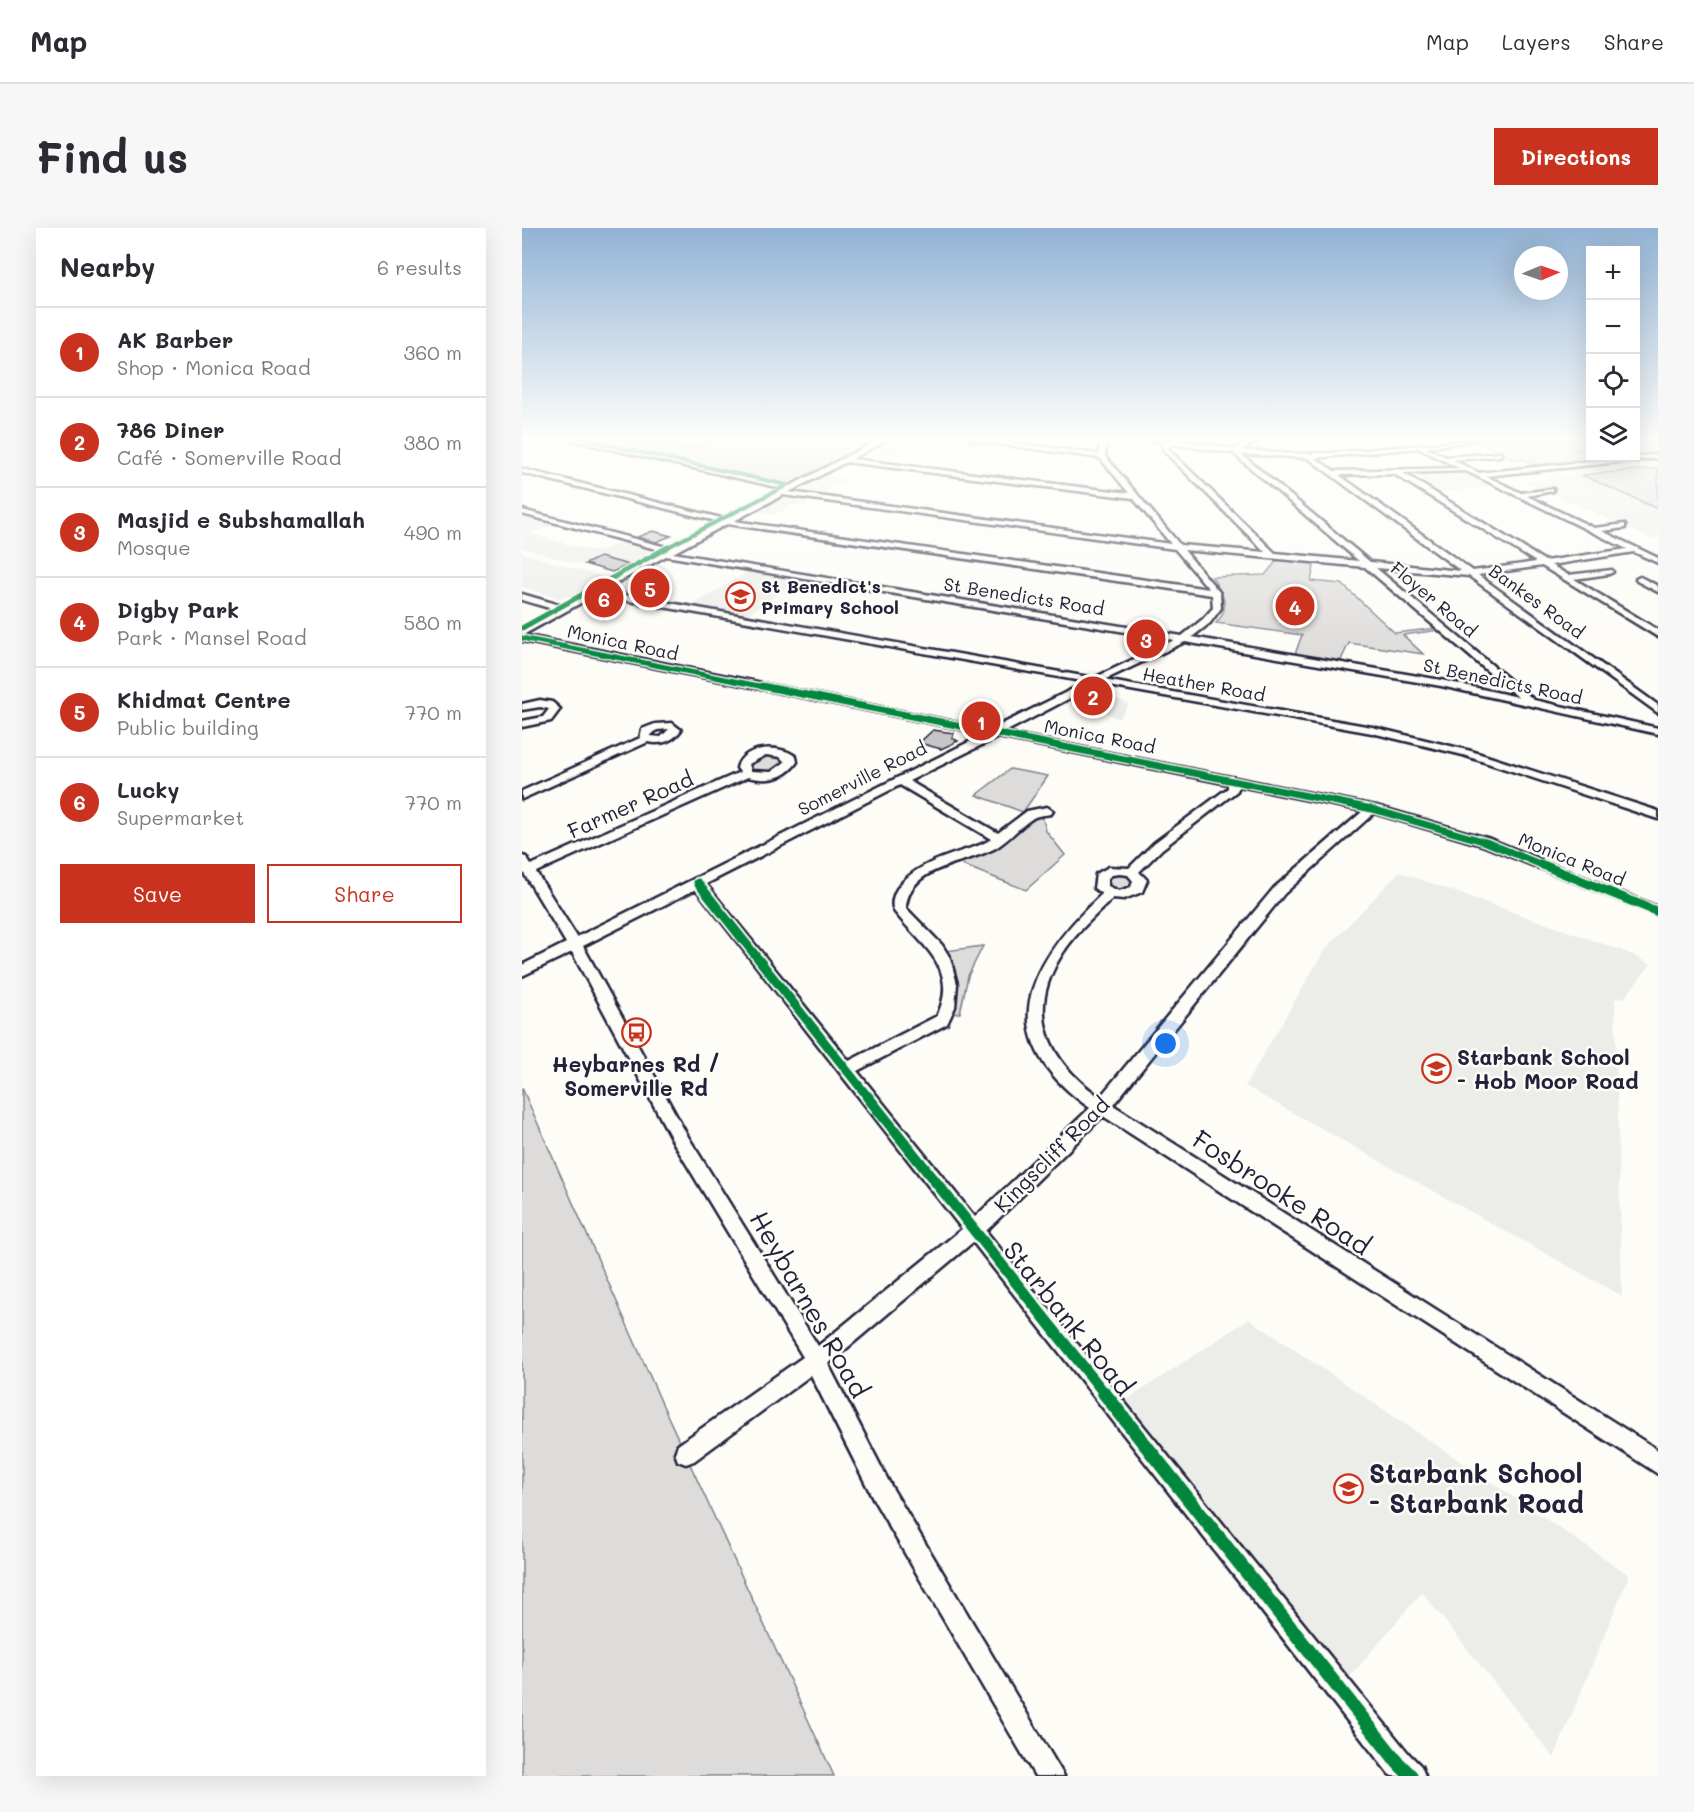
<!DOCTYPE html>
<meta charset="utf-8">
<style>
body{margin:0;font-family:Mali,sans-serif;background:#f7f7f7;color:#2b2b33}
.controls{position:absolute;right:18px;top:18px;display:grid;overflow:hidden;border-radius:0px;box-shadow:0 6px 24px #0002}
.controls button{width:54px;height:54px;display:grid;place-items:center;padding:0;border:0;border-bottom:2px solid #e1e1e2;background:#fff;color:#2b2b33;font:30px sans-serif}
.compass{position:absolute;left:992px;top:18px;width:54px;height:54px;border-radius:50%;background:#fff;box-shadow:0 6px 24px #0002;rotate:88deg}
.you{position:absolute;left:644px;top:816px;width:21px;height:21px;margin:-15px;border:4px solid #fff;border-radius:50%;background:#1a73e8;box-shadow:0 0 0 9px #1a73e833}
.badge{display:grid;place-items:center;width:39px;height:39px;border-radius:50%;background:#c8321e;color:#fff;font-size:20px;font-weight:700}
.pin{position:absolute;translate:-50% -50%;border:3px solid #fff;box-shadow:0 2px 6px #0006}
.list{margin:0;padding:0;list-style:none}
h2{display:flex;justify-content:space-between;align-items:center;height:78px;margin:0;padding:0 24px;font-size:26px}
h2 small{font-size:20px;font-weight:400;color:#7c7c81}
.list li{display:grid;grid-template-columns:39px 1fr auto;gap:18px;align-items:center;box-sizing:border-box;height:90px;padding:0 24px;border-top:2px solid #e1e1e2}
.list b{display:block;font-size:22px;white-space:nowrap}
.list p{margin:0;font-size:20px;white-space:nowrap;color:#7c7c81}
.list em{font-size:20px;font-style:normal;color:#7c7c81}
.actions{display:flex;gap:12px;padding:18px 24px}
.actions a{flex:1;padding:14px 0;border:2px solid #c8321e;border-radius:0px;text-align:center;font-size:21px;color:#c8321e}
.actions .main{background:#c8321e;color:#fff}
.icon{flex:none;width:33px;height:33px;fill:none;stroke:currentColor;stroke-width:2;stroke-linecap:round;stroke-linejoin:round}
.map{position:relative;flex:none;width:1136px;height:1548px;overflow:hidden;border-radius:0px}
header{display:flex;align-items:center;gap:36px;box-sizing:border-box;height:84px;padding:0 30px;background:#fff;border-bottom:2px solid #e1e1e2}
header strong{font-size:28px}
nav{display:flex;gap:33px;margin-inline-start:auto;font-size:21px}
.intro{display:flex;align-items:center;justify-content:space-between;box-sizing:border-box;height:144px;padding:0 36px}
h1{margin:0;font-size:42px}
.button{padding:15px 27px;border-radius:0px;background:#c8321e;color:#fff;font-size:21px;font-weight:700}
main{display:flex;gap:36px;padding:0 36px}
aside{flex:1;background:#fff;border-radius:0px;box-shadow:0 6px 24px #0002}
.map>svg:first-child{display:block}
</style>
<header>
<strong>Map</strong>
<nav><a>Map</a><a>Layers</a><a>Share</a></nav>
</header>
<div class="intro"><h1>Find us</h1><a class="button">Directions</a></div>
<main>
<aside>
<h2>Nearby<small>6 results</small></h2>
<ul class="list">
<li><span class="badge">1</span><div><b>AK Barber</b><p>Shop · Monica Road</p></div><em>360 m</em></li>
<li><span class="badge">2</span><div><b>786 Diner</b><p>Café · Somerville Road</p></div><em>380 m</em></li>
<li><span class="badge">3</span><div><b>Masjid e Subshamallah</b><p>Mosque</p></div><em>490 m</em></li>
<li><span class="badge">4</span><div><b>Digby Park</b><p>Park · Mansel Road</p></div><em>580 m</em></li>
<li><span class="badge">5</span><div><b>Khidmat Centre</b><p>Public building</p></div><em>770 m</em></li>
<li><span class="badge">6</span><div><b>Lucky</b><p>Supermarket</p></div><em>770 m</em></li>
</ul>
<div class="actions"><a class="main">Save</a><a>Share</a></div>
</aside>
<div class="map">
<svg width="1136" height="1548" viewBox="0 0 1136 1548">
<rect width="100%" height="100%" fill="#fdfcf7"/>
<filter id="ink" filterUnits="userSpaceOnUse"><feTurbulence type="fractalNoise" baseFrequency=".0167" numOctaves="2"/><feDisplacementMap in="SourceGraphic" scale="12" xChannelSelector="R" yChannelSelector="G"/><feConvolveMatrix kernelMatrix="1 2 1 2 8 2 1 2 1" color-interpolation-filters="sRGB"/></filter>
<g filter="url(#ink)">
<path fill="#ecece9" d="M368,212h31l-42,22 -27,-3z
M416,212h19l10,2 -21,12 -28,-4z
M888,212h15l79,37 -14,1z
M943,244l29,14 -57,7 -32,-19z
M1060,247l76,34v29l-6,1 -126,-57z
M300,248l24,3 -28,16 -27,-4z
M262,267l32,4 -12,7 -12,-1 -18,10 -20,-3z
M0,287l33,9 -25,10 47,13 20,5 26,-10 36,10 -25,13 -31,-8 -22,8 -59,-17z
M0,325l31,9 56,17 -34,17 -17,2 -36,-11z
M227,343l51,9 -54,35 -54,-10z
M108,350l22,4 -22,12 -23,-3z
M572,462l35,14 -10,15 -45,-20z
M877,644l227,80 25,12 -26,33 -10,2 7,297 -377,-210 79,-135z
M727,1091l380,256 -75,183 -132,-166 -74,87 -223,-278z"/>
<path fill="#dddcdb" stroke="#807f8b" stroke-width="1.5" d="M59,212h297l-88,45z
M966,212h102v7l-16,2 27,12 -62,6 -16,-8 -9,1 -36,-19z
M1136,240v41l-76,-34z
M756,331l37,2 -4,20 31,3 53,49 43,-5 2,2 -37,5 20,19 -74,-11 -9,19 -45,-8 7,-19 -86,-12c16,-16 6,-30 -4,-46l53,-2z
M244,527h15l5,7c-10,10 -23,15 -35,6l2,-8z
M488,541l38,7 -25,36 -47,-17z
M516,588l5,3 3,12 19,24 -39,35 -61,-24 -5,-5 31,-13z
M598,646l13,5 1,5c-7,9 -16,8 -25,4l-4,-4 2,-5z
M461,718l-15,30 -8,37h-6l1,-32 -10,-30z
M0,860l142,320 170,368h-312z"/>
<path fill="#b2b2b7" stroke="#787885" stroke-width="1.5" d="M101,212h90c-20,15 -67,5 -90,0z"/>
<path fill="#c6c6c8" stroke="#22223b" stroke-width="1.5" d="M131,303l18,5 -15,6 -19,-5z
M78,329l29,8 -17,7 -27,-8z
M467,484l11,6 -13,7 -13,-3z
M411,502l21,3 -2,5 6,3 -17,8 -22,-6z"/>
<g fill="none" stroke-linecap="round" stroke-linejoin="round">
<defs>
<path id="minor" d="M48,212h12l208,46 88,-46h8l-34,19 277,34 -29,-35 -130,-18h18l111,14 1,-14h6l-1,16 75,89 85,7 -102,-102 1,-7 -12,-3h26l57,9 16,-9h7l-16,10 49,4 39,-1 146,-13 -50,8 20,9 56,-4 -2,3 -47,4 26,13 179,-19v4l-172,18 35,17 32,-4v2l-26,5 67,32 31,-4v4l-23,3 56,27v5l-24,-11 -83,13 17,10 44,-5 1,2 -4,2 -35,5 84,51v7l-116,-71 -64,9 180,130v8l-189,-137 -93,-8 158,132 124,28v6l-217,-48 -256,-44 -81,38 268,47 99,24 187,60v8l-195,-64 -91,-22 -275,-49 -92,48 371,74 114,33 168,68v9l-176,-71 -108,-32 -90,81 -171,211 545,345v24l-555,-358 -117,115 423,523 12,12 4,10h-33l-3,-2 -416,-532 -145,122 63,122 173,290h-29l-160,-274 -64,-127 -117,86 -8,3 -8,-3 -3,-8 3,-8 125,-88 -128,-212 -103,-193 -50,24v-11l44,-22 -44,-73v-14l4,1 5,8 209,-93 -3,-4c5,-23 44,-24 59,-11l1,5c-12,17 -30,20 -49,15l-212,95 41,65 408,-203 -463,-93v-12l34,-19 -34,-10v-6l41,12 101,-55 -142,-37v-4l148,38 50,-26 -198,-49v-4l203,50 60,-30zM649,216l62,9 126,108 -84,-8 -107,-104zM896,220l41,20 -125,3 -19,-13zM719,226l67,4 153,113 -91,-9zM324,234l287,36 38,46 -382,-52zM944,243l161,78 -82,12 -142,-88zM872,246l142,88 -63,9 -134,-96zM261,267l392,54 34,40 -475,-68zM205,296l485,71 1,13 -10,11 -21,17 -509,-83zM662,322l181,17 153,130 -77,-17 -249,-43 18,-14 11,-15 -1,-15zM144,328l508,84 -80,38 -492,-87zM73,367l492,87 -87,43 -5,5 -472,-95zM476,509l230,47v4l-74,55 -25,25 -20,-1 -13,7 -2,14 8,6c-75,70 -113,143 -12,214l-115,109 -118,-146 90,-47 8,-17 2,-23 -7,-26 -8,-13 -36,-37c3,-44 61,-43 91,-61 13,-8 23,-21 36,-29 5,-3 13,-3 18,-4l2,-3 -6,-4 -20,4 -29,22 -89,-52zM244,527l14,2 5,5 -14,10 -20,-1 -2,-7zM378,557l91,54c-8,6 -17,8 -26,11 -24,8 -53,17 -68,39 -4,7 -6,15 -3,22 25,33 67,56 43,105l-88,45 -143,-177zM717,558l124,25 -89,77 -174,209c-51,-35 -75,-83 -39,-141 13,-22 34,-40 52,-58l11,1 18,-7 5,-12 -8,-8 23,-23 75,-58zM598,646l8,1 5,6 -2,6 -12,4 -11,-5v-8l4,-3zM174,661l266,340 -144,117 -131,-211 -104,-189z
M1118,349l18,9v6l-21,-11 -1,-2z
M18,472l12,2 8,7 -9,12 -29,6v-6l21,-4 6,-8 -9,-2 -18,3v-6z
M150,495l9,7c-8,11 -19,15 -33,12l-126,57v-8l118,-53 2,-9 13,-5zM147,501l-8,8 -11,-1 7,-6z"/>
</defs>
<use href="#minor" stroke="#22223b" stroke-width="5"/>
<use href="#minor" fill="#fdfcf7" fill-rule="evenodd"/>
<defs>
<path id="cycleway-far5" d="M64,212l201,45 -123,64"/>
<path id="cycleway-far4" d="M0,400l146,-81
M0,410l247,50"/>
<path id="cycleway-far3" d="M240,458l610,123 114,33 61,25"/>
<path id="cycleway-far2" d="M1021,637l115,47
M176,655l170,214"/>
<path id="cycleway-far1" d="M345,868l238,298"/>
<path id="cycleway" d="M582,1165l295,371 12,12"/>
</defs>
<use href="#cycleway-far5" stroke="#fdfcf7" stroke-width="5"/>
<use href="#cycleway-far4" stroke="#fdfcf7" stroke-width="8"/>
<use href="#cycleway-far3" stroke="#fdfcf7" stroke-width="10"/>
<use href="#cycleway-far2" stroke="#fdfcf7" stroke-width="13"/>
<use href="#cycleway-far1" stroke="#fdfcf7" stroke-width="15"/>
<use href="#cycleway" stroke="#fdfcf7" stroke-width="18"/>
<use href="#cycleway-far5" stroke="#00873e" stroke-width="4"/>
<use href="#cycleway-far4" stroke="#00873e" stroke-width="5"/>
<use href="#cycleway-far3" stroke="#00873e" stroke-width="7"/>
<use href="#cycleway-far2" stroke="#00873e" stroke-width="9"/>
<use href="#cycleway-far1" stroke="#00873e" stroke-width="11"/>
<use href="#cycleway" stroke="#00873e" stroke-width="14"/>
</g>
</g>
<linearGradient id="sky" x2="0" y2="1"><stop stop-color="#92b3d4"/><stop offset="0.49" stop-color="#fefefb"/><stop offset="1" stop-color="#fefefb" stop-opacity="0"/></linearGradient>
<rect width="1136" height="429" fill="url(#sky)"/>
<defs>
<symbol id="school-ring" viewBox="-11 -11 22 22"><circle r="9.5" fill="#fdfcf7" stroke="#c8321e" stroke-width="1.5"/><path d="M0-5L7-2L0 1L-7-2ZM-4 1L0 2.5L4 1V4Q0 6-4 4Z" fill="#c8321e"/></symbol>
<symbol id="bus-ring" viewBox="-11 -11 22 22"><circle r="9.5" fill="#fdfcf7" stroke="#c8321e" stroke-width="1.5"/><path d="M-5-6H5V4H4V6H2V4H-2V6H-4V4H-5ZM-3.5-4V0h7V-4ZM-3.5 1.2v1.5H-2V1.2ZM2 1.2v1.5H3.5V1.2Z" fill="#c8321e"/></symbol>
</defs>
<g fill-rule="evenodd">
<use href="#school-ring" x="202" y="352" width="33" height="33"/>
<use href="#bus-ring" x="98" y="788" width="33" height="33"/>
<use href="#school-ring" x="898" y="824" width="33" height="33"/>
<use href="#school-ring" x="810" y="1244" width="33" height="33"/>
</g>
<g text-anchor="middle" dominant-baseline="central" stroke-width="5" stroke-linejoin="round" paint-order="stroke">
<g font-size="18" font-weight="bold" fill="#22223b" stroke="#fdfcf7" text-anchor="start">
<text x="239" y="358">St Benedict's<tspan x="239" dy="21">Primary School</tspan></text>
</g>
<g font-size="18" fill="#22223b" stroke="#fdfcf7">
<text transform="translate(502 368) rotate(9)">St Benedicts Road</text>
<text transform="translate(912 371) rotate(40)">Floyer Road</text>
<text transform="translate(1015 373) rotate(36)">Bankes Road</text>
<text transform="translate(101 414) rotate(12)">Monica Road</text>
<text transform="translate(981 453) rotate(12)">St Benedicts Road</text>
<text transform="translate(682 456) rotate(10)">Heather Road</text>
<text transform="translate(578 508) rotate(11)">Monica Road</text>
<text transform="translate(340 550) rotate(-27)">Somerville Road</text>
<text transform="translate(1050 631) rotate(22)">Monica Road</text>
</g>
<g font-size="21" fill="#22223b" stroke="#fdfcf7">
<text transform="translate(108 576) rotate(-24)">Farmer Road</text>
<text transform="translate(529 926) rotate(-45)">Kingscliff Road</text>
</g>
<g font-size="21" font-weight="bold" fill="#22223b" stroke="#fdfcf7" text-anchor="start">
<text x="935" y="828">Starbank School<tspan x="935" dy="24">- Hob Moor Road</tspan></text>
<text x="114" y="835" text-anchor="middle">Heybarnes Rd /<tspan x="114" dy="24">Somerville Rd</tspan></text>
</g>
<g font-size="26" fill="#22223b" stroke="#fdfcf7">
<text transform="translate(760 964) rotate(33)">Fosbrooke Road</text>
<text transform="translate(288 1076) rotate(60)">Heybarnes Road</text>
<text transform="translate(547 1090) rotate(51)">Starbank Road</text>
</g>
<g font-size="26" font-weight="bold" fill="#22223b" stroke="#fdfcf7" text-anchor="start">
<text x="847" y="1245">Starbank School<tspan x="847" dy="30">- Starbank Road</tspan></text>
</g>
</g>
</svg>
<div class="controls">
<button>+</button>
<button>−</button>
<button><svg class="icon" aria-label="locate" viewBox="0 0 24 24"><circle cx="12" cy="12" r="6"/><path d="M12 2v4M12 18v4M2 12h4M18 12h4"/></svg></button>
<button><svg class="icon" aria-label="layers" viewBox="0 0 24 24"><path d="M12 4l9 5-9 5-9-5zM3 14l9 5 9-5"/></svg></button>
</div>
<svg class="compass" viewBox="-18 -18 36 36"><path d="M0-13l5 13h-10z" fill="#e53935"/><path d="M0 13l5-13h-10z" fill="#7c7c81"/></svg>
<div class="you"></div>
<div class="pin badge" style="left:459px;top:493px">1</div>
<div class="pin badge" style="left:571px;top:468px">2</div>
<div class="pin badge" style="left:624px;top:411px">3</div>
<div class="pin badge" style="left:773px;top:378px">4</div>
<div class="pin badge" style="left:128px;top:360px">5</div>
<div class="pin badge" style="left:82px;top:370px">6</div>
</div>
</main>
